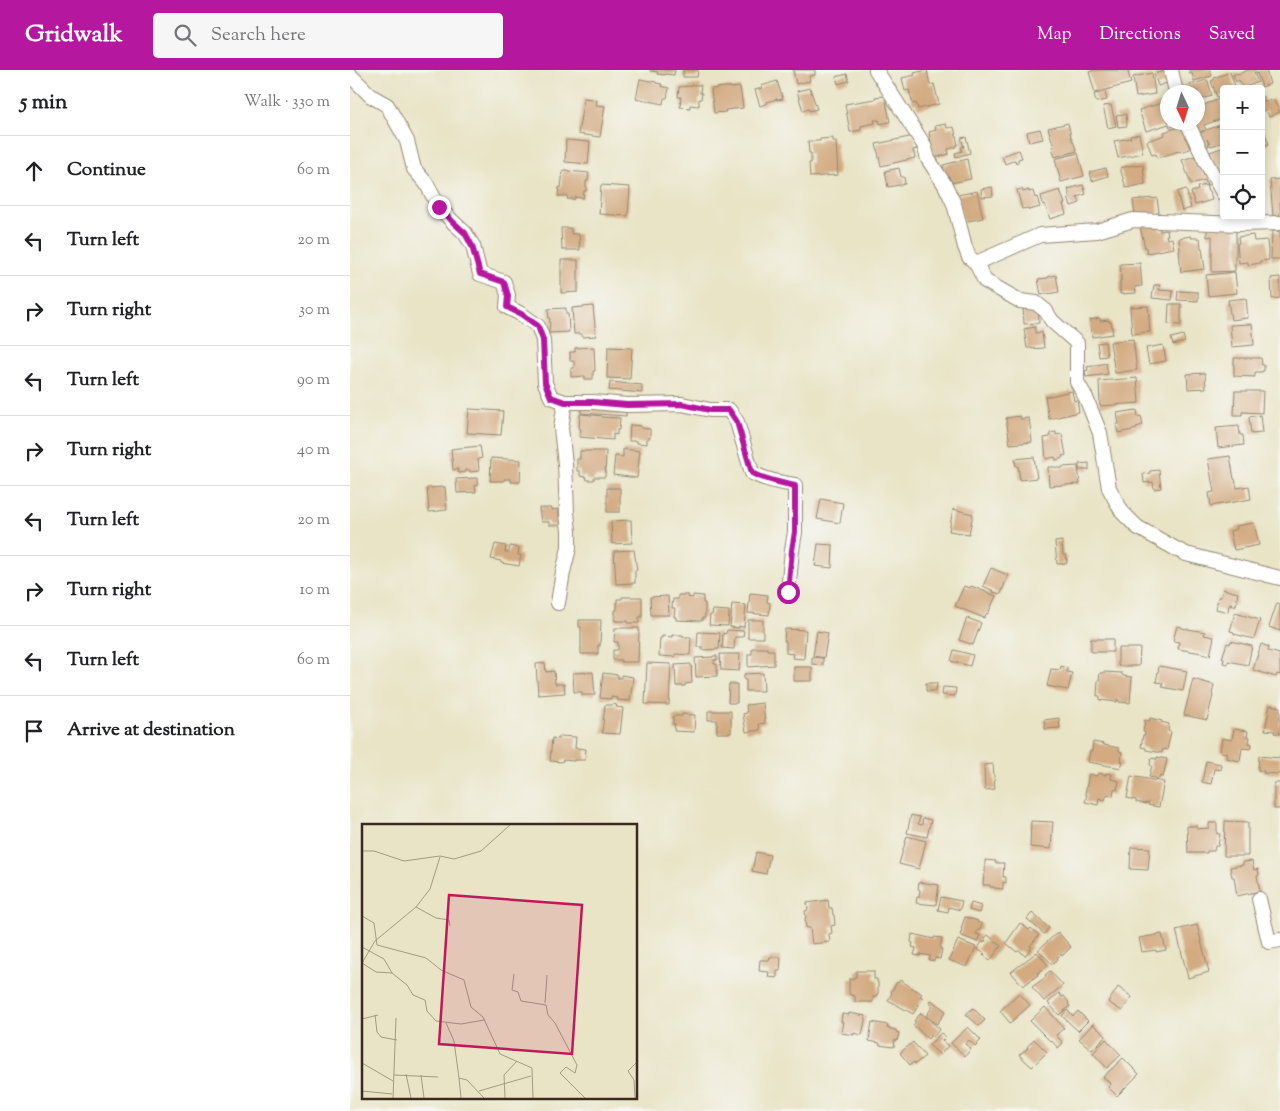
<!DOCTYPE html>
<meta charset="utf-8">
<style>
body{margin:0;font-family:"Sorts Mill Goudy",serif;background:#f6f6f6;color:#202124}
.controls{position:absolute;right:15px;top:15px;display:grid;overflow:hidden;border-radius:5px;box-shadow:0 2px 8px #0003}
.controls button{width:45px;height:45px;display:grid;place-items:center;padding:0;border:0;border-bottom:1px solid #e0e0e0;background:#fff;color:#202124;font:25px sans-serif}
.compass{position:absolute;left:810px;top:15px;width:45px;height:45px;border-radius:50%;background:#fff;box-shadow:0 2px 8px #0003;rotate:176deg}
.stop{position:absolute;width:15px;height:15px;margin:-11px;border:4px solid #b5179e;border-radius:50%;background:#fff}
.stop.end{background:#b5179e;border-color:#fff;box-shadow:0 1px 5px #0008}
.list{margin:0;padding:0;list-style:none}
h2{display:flex;justify-content:space-between;align-items:center;height:65px;margin:0;padding:0 20px;font-size:21px}
h2 small{font-size:16px;font-weight:400;color:#757577}
.list li{display:grid;grid-template-columns:32px 1fr auto;gap:15px;align-items:center;box-sizing:border-box;height:70px;padding:0 20px;border-top:1px solid #e0e0e0}
.list b{display:block;font-size:19px;white-space:nowrap}
.list em{font-size:16px;font-style:normal;color:#757577}
.icon{flex:none;width:28px;height:28px;fill:none;stroke:currentColor;stroke-width:2;stroke-linecap:round;stroke-linejoin:round}
.map{position:relative;flex:none;width:930px;height:1041px;overflow:hidden}
header{display:flex;align-items:center;gap:30px;box-sizing:border-box;height:70px;padding:0 25px;background:#b5179e;color:#fff}
header strong{font-size:24px}
nav{display:flex;gap:28px;margin-inline-start:auto;font-size:18px}
.search{width:350px;height:45px;background:#f6f6f6;display:flex;align-items:center;gap:12px;box-sizing:border-box;padding:0 18px;border-radius:5px;color:#757577;font-size:19px}
main{display:flex}
aside{flex:1;background:#fff}
.map>svg:first-child{display:block}
</style>
<header>
<strong>Gridwalk</strong>
<div class="search"><svg class="icon" aria-label="search" viewBox="0 0 24 24"><circle cx="10" cy="10" r="6"/><path d="M15 15l6 6"/></svg>Search here</div>
<nav><a>Map</a><a>Directions</a><a>Saved</a></nav>
</header>
<main>
<aside>
<h2>5 min<small>Walk · 330 m</small></h2>
<ul class="list">
<li><svg class="icon" aria-label="ahead" viewBox="0 0 24 24"><path d="M12 20V5M6 11l6-6 6 6"/></svg><div><b>Continue</b></div><em>60 m</em></li>
<li><svg class="icon" aria-label="left" viewBox="0 0 24 24"><path d="M17 20v-9H6M10 6l-5 5 5 5"/></svg><div><b>Turn left</b></div><em>20 m</em></li>
<li><svg class="icon" aria-label="right" viewBox="0 0 24 24"><path d="M7 20v-9h11M14 6l5 5-5 5"/></svg><div><b>Turn right</b></div><em>30 m</em></li>
<li><svg class="icon" aria-label="left" viewBox="0 0 24 24"><path d="M17 20v-9H6M10 6l-5 5 5 5"/></svg><div><b>Turn left</b></div><em>90 m</em></li>
<li><svg class="icon" aria-label="right" viewBox="0 0 24 24"><path d="M7 20v-9h11M14 6l5 5-5 5"/></svg><div><b>Turn right</b></div><em>40 m</em></li>
<li><svg class="icon" aria-label="left" viewBox="0 0 24 24"><path d="M17 20v-9H6M10 6l-5 5 5 5"/></svg><div><b>Turn left</b></div><em>20 m</em></li>
<li><svg class="icon" aria-label="right" viewBox="0 0 24 24"><path d="M7 20v-9h11M14 6l5 5-5 5"/></svg><div><b>Turn right</b></div><em>10 m</em></li>
<li><svg class="icon" aria-label="left" viewBox="0 0 24 24"><path d="M17 20v-9H6M10 6l-5 5 5 5"/></svg><div><b>Turn left</b></div><em>60 m</em></li>
<li><svg class="icon" aria-label="arrive" viewBox="0 0 24 24"><path d="M6 21V4h12l-3 4 3 4H6"/></svg><div><b>Arrive at destination</b></div></li>
</ul>
</aside>
<div class="map">
<svg width="930" height="1041" viewBox="0 0 930 1041">
<rect width="100%" height="100%" fill="#f6f6f2"/>
<filter id="ink" filterUnits="userSpaceOnUse"><feTurbulence type="fractalNoise" baseFrequency=".02" numOctaves="2"/><feDisplacementMap in="SourceGraphic" scale="10" xChannelSelector="R" yChannelSelector="G"/><feConvolveMatrix kernelMatrix="1 2 1 2 8 2 1 2 1" color-interpolation-filters="sRGB"/></filter>
<filter id="wash" filterUnits="userSpaceOnUse"><feTurbulence type="fractalNoise" baseFrequency=".0096" numOctaves="4" result="noise"/><feDisplacementMap in="SourceGraphic" scale="20" xChannelSelector="R" yChannelSelector="G"/><feGaussianBlur stdDeviation="1.12" result="paint"/><feColorMatrix in="noise" values="0 0 0 0 0 0 0 0 0 0 0 0 0 0 0 0 0 1.4 0 .05"/><feComposite in="paint" operator="in"/></filter>
<g filter="url(#wash)">
<rect width="100%" height="100%" fill="#e9e4c6"/>
<g id="blocks">
<path fill="#d3aa81" d="M300,0h25l-1,5 -9,-1v1l-8,-1 1,-2 -8,-1z
M333,0h15l-1,7h-14z
M443,0h22v5l-6,1 1,5 -14,3z
M577,0l3,15 4,-1 5,20 -21,5 -2,-6 -3,1 -4,-14 -4,1 -3,-13 13,-3 -1,-2z
M745,0h37l-4,2 3,11 -36,10 -6,-21z
M839,0h21l2,6 -18,5 -2,-8 -2,1z
M898,0h18l4,14 -8,3 -5,-14 -1,1 -1,-2 -1,1 4,9 -15,6 -4,-8 -3,2 -3,-7 4,-2 1,1z
M814,1l3,12 -9,3 -4,-12z
M880,2l6,17h-12v6l-7,2 -6,-16 3,-1v-2z
M802,3l3,21 -19,3 -3,-20z
M497,4l2,7 -11,3 -2,-7z
M290,9l16,3v1l6,1 -1,2 8,2 -2,10h-3l-1,6 -23,-5v1l-4,-1z
M856,10l2,1 4,15 -14,4v-8h-16l-1,-4z
M427,11l6,18 -6,1v-1l-10,3 1,1 -8,3 -5,-16 7,-2 -1,-2z
M342,15h9l-1,8h2l-1,6h-2v7l-9,-1v3l-10,-1 1,-10h-3l1,-10 13,-1z
M374,17h7v1l9,-1 3,21 -18,2 1,2 -12,1 -3,-24z
M460,18l7,21 -8,2v-2l-6,2 -6,-20z
M755,22l2,8 -11,2 -2,-8z
M535,26l5,26 -10,2 -1,-4h-5l1,3 -14,3v4l-11,2 -5,-28 30,-5v-2z
M911,27h2l2,5 8,-3 7,13 -11,5 -3,-7 -5,2z
M234,28l13,2 -1,5 9,1 -5,31 -22,-3z
M870,29l4,11v8l-20,7 2,5 18,-6v18l-13,4 -4,-7 2,7 -5,1 -6,-13 7,-3 -1,-1 -11,5 -5,-13h10v-15z
M818,31v21h13v2l-11,3 -1,-3 -23,7 -7,-21z
M761,35l5,21 -8,2 -5,-22z
M776,44l1,12 -9,1 -2,-12z
M718,53l3,14 6,14 -22,6 -3,-10h2l-6,-19z
M596,54l1,4 7,-1 4,18h-2v2l-8,2 1,5 -15,4 -5,-26 7,-2 -1,-4z
M832,56l8,23 -10,3 -1,-1 -22,7 -1,-4 -4,1 -5,-14 18,-6 -1,-3z
M690,59l3,10 -14,3 -2,-10z
M914,61l5,13 -8,3v-15z
M789,64l4,19 -25,5 -4,-17 17,-3 -1,-2z
M564,66l3,13 -4,1 2,8 -34,8 -5,-22z
M616,67l4,16 -14,4 -1,-4 7,-2 -1,-4h3l-3,-9z
M483,68v3h3l2,34 -28,2 -1,-14h2v-10h-2l-1,-12h12v-2z
M216,70l24,2 -2,22 -23,-2z
M874,77v21l-8,3 -6,-19z
M669,80l3,8 -4,1v3l-2,1 -1,-3 -10,4 -3,-8z
M728,83l6,23 -23,6 -6,-23z
M848,85l6,20 6,-2 3,10 -6,3 -2,-6 -14,4 -9,-24z
M617,89l4,20 -20,4 -2,-7h-4l-2,-11z
M784,95v1l9,-1 2,19 -19,4 -6,-20z
M549,98l2,9h3l1,7 -17,3 -3,-16z
M756,98l2,8 -16,5 -2,-9z
M213,100h5v1l21,2 -1,8h-2v10h-2l-1,7 -8,-1v2h-8l1,-3h-10l1,-9 2,1z
M930,109v36l-7,1 -3,-36z
M251,115l29,2 -2,29 -29,-2z
M733,115l3,9 -9,3 3,6 -9,3 -3,-8h2l-2,-9z
M856,115l2,7h2l2,8 -17,5 -4,-13 7,-2 -1,-3z
M642,117l1,9 -11,1 -1,-8z
M672,119l1,3 6,-2v2l4,-1 2,7 2,-1 3,10 -11,3 -1,-2 -6,1 -5,-19z
M836,119l5,19 -9,3 -5,-19z
M710,120l5,14h-2l3,10 -16,5 -5,-15 -2,1 -2,-9z
M627,121l6,27 -20,4 -5,-27z
M803,128v1l4,-1 2,15 -20,3 -4,-1 -2,-15z
M809,153l1,8 7,-1 1,5h-2l1,4 5,-1 2,10 -27,5 -1,-5h-1l-5,-22z
M886,156v30h-1v15l-23,1v-36l-5,1v-10z
M211,158h10v6h8l1,16h-18z
M922,161l8,1v27h-9z
M903,165l1,6 13,-1 2,20 -9,1v2l-12,2v-3l-9,1 -2,-19 2,-1 -1,-6z
M841,166v2h9l1,10h1l3,21 -24,3 -2,-22h1l-1,-12z
M211,190h17v32l-17,1z
M790,193l2,23 -7,1 1,6 -16,1v-13h1l-1,-17z
M885,202l2,21 -29,3 -2,-21z
M706,205l3,17 -18,3 -3,-16 10,-1v-1z
M930,207v21l-8,1 -1,-21z
M804,215h6l-1,5 14,1 -1,9 -20,-2z
M828,221l20,1v9l-21,-1z
M896,228l2,20 -17,2 -3,-20z
M819,234h12v21l-13,-1z
M243,236l3,30 -14,1v-3h-8l-2,-26z
M688,236l1,17 -15,1 -1,-17z
M798,236l2,26 -18,2 -2,-27z
M216,238v6h2l1,18 -20,1 1,-14h-1l-1,-10z
M750,248v3l9,-1v2h2l2,12 -21,3 -2,-17z
M902,254l2,21 -22,2 -2,-22z
M685,257v6l7,-1 2,16 -12,1v-1h-5l-3,-19z
M833,265l2,7 -12,3 -2,-7z
M783,269l4,31 -22,3 -5,-31z
M755,272l2,14 -8,1 -2,-14z
M813,275l3,16 -17,3 -3,-16z
M244,277l1,24h-2v8h-8v-3l-14,1v-9h3v-7h-4v-9h5v-4z
M258,277l24,1 -2,31 -23,-1z
M884,288h27l1,7h2v6h-2v1h-7v5l-21,-1z
M756,293l2,11 -22,3 -1,-6 3,-1 -1,-3z
M855,303l1,15 -18,1 -1,-15z
M787,308l2,25 -39,3 -1,-25z
M260,312l32,3v8l-33,-3z
M722,321l2,10 3,-1 2,12 -30,7 -4,-22z
M885,321h28l-1,22 -20,-1v3h-8z
M231,336l45,3v7l-45,-3z
M119,339l34,2 -2,24 -34,-2z
M787,340l1,7 3,-1 2,9 -7,2 1,2 -19,4 -2,-9h3l-2,-11z
M230,344l22,2v1l18,1 -1,12h-2v5l-4,-1v6l-34,-3 2,-8h-2z
M910,345l2,18 -11,1 -2,-17z
M670,346v3l9,-1 3,24 -22,2 -4,-26z
M280,355l11,1v2l9,1v9h-3v6l-10,-1v-2h-8z
M889,356l1,9h3l1,10 -26,3 -2,-20z
M706,362v3l6,-1 4,21 -4,1 1,2 -7,2 -1,-3 -9,2 -2,-21 6,-1v-4z
M130,376l2,12 -4,1 1,12 -9,1v-2h-5l1,2 -8,1v-4l-5,1 -2,-21z
M273,379l17,2 -3,27 -24,-3 2,-19 8,1z
M230,381h26l-1,26h-11v3h-7l-1,-3 -6,-1v-5h-3v-12h3z
M880,386l4,23h1l2,9 12,-2 2,13 -40,7 -2,-13 5,-1 -6,-33z
M684,387l3,21 -17,2 -2,-14h-2l-1,-7z
M141,388l30,2 -1,22h-9v-3h-7v2h-14z
M739,393v7h-10v-6z
M728,396l2,18 -31,2 -1,-19h8l1,1h5v-1z
M809,400l2,18 -7,1 -1,-7 -9,1 -1,-9 7,-1v-2z
M127,408l1,7h-3l1,7 -19,1 -1,-14z
M95,417l2,23 -18,2 -2,-24z
M257,418h13v24h-13z
M471,429l22,4 -3,20 -23,-4z
M189,438h13v2l7,-1v8h2v8h-12v-3h-8z
M603,439l20,5 -4,20 -20,-3z
M281,450l1,23 -20,1 -1,-23z
M904,453l5,22 -25,5 -4,-19 7,-2 -1,-3z
M712,471l1,14h3l1,8 -10,1 -2,-22z
M145,474l11,2 -1,6h4l1,-6 9,2 -1,7h3l-2,11 -18,-3v-2l-10,-2z
M468,474l15,1 -1,23 -17,-2z
M284,480l3,20h-2v13l-19,1 -2,-33z
M641,498l17,7 -7,19 -8,-2 1,-1 -11,-5z
M614,516l6,2 1,-2 25,10 -8,18 -1,-1 -3,5 -29,-12z
M873,519l15,4 -2,13 -7,-2 -1,8 -12,-3 2,-12h3z
M400,523l18,2 -1,7 3,1 -1,12 -21,-2z
M328,525h10l-1,2 6,1v-3l10,1v7h2v15h-3v3l-26,-1v-3h-2l1,-9h-3l1,-9h5z
M318,526l1,19h-18l-1,-18z
M272,527h20v20h-3v6h-11v-2h-13v-11h2v-11h5z
M927,533l3,1v27l-11,-4z
M382,534l14,1 -2,22 -5,-1v2l-9,-1z
M363,540l16,1 -1,15 -19,-1 1,-10h2z
M885,543l25,7 -6,19 -20,-5v-2l-4,-1z
M617,548l14,5 -8,22 -14,-5z
M229,550h22l-1,26 -2,-1v9h-17v-27h-2z
M398,550h15v18h-15z
M827,556l5,1v1l23,4 -1,3 10,2 -4,19 -8,-2v-1l-24,-4 1,-7 -6,-1z
M265,558h24l-1,34h-17v-2h-8v-10h5v-8h-4z
M435,559l21,1 -2,29 -12,-1 1,-4 -7,-1v-12h-2z
M377,560l17,1 -1,6h-8l-1,12 -12,-1 1,-15 3,1z
M467,561l11,2 -4,25 -11,-2z
M348,562l22,1 -1,16 -17,1v-3h-5z
M322,565h11v2h8l-1,18 -15,-1v3l-16,-1 1,-18h2v-2l10,1z
M741,569h22v13h-22z
M881,571l21,5 -4,19 -20,-4v3l-5,-1 1,-4 -2,-1 5,-15 3,1z
M911,574l8,3 -1,4 12,3v21l-3,-1 -1,3 -23,-7z
M402,578h15v2h7v15l-26,2v-13h4z
M768,578h22l-1,18h-21z
M604,580l19,5 -3,11 -19,-5z
M370,584h20l-1,17 -18,-1z
M363,586h4v4h-3v4h3v12l-21,1 -1,-19 18,-1z
M462,587l11,1v7l-11,-1z
M195,593l1,9 8,-1 1,13h9l1,9 -27,2 -2,-31z
M297,593l24,1 -2,41 -24,-1z
M341,594l1,19 -7,1v2h-9l-1,-21z
M711,596l6,2v4l5,1 -4,17 -21,-4 4,-17 9,1z
M809,596l28,5 -4,20 -21,-4 1,-4 -7,-1z
M444,597h18v14h-18z
M243,602l2,23h-13v-3h-8l-1,-19z
M753,602l19,1v2l2,1 8,1 -2,26 -11,-1v-2l-2,-1v3l-17,-2v-4h-3l1,-16h1l1,-7h3z
M253,603l15,2v3h3v-3l12,2 -3,24 -13,-1 1,-2 -7,-1v2l-11,-1z
M413,603l1,18h-18v-11h-2v-6z
M843,609l21,6 -2,9 1,1 -6,25 -23,-5z
M576,613h11l-1,8h-10z
M379,614h8v19h-9z
M593,617l13,1 -1,8 -13,-1z
M413,633l2,20 -6,1 1,6 -14,2 -3,-18 4,-1 -1,-8z
M262,634l5,1 -1,2 7,1 -3,26 -18,-1 3,-28h7z
M920,635l10,2v27l-6,-1 1,-2 -10,-1z
M358,641h23v22h-14v-13h-9z
M332,644l13,1 -1,17 -20,-1 1,-7h-2v-8h9z
M709,648l1,10 -15,1 -1,-9z
M800,648l12,3 -1,1 8,2 -1,7 3,1 -4,18 -4,-1 -1,4 -16,-3v-2l-5,-1 2,-12h2v-3h-2l2,-12 4,1z
M884,659l14,2 -1,6h3l-1,6 3,1 -1,5 -9,-1 -2,13 -14,-3 1,-5 -7,-1 2,-14 10,2z
M209,666l17,1 -1,11 11,1 -1,11h-11v1l-11,-1 -1,2 -12,-1 2,-23 7,1z
M743,672l11,2v1l15,3v3l3,1 -1,9 2,1 -2,6 -33,-6 2,-11h2z
M909,686l21,2v16l-17,-1 1,-2 -6,-1z
M807,687l10,2 -4,18 -3,-1 -1,3 -10,-2 3,-11 -2,-1 1,-7 6,1z
M856,691l15,3 -1,6 -6,-1 -3,15 -9,-2z
M643,694l2,25 -10,1 -1,-25z
M748,703l8,2v-2l6,1 -1,5 8,2 -2,9 -3,-1 -1,7 -6,-2 -2,6 -6,-2 -1,7 -13,-3 2,-8h-2l4,-20 8,2z
M781,706l33,6 -5,25 -11,-2 1,-2h-3v1l-10,-2v-2l-9,-2z
M924,713h6v26h-6z
M561,745l9,2 -2,7 4,1 1,-7 8,2 -4,17 -20,-4z
M681,751l22,1 -2,27 -21,-2z
M875,751l23,1v34h-24z
M859,753h8v11h3l-2,12h-3l-1,5h-7v2h-19l-1,-27h10v3l12,-1z
M557,766l19,5 -7,28 -20,-5z
M781,777l19,1 -2,22 -18,-1z
M406,782l14,3 -4,19 -14,-3z
M635,790l11,1 -1,2h9l-1,14h3v6l-3,-1v7l-9,-1v-1h-4v-2h-7l1,-11h1z
M902,791l2,9 4,-1 1,6 -2,1 3,15 -23,5 -3,-19h-2l-2,-10 13,-2v-3z
M569,812l20,3 -3,20 -20,-2 1,-6h2l1,-7 -2,-1z
M591,827l21,4 -2,9 -11,-3 -1,5 -10,-2z
M478,830l1,8h3l1,7h1l1,10 -4,1 1,7 -3,1 1,8 -18,2 -2,-16h-4l-1,-10h1l-1,-7 3,-1 -1,-7z
M621,833l10,3 -2,7 -10,-3z
M682,843l17,15 -5,6 -17,-15z
M615,847l13,4 -1,1 5,2 -2,6h-2l-2,4 4,1 -3,7 -17,-7 2,-5 -1,-1z
M670,853l9,7 2,-2 8,7 -9,11 2,1 -7,9 -6,-6 -2,2 -11,-9z
M847,855l12,47 -21,6 -12,-48z
M708,862l13,15 -9,9 -1,-2 -4,4 1,1 -6,5 -14,-14z
M562,864l22,5v-2l8,1 -2,11h2l-2,10 -5,-1 -1,3 -5,-1 1,-4 -10,-2v2l-6,-1 2,-7 -4,-1 1,-4 -2,-1z
M812,864l4,16 -10,2v-2l-14,2 -3,-14z
M638,865l13,11 -11,15 -7,-6 2,-1 -8,-5 6,-8 1,2 2,-3 -2,-1z
M608,870l18,7 -9,20 -18,-7z
M687,882l11,13 -11,9 1,1 -15,11 -12,-14z
M420,887h11l-1,14h-3v7l-9,-1 1,-5 -10,-1 1,-11h9z
M506,901h18v8h3v3h1v12h-1l-1,3h-3v5h-18v-6l-6,-2v-15h4l1,-2h2z
M700,901l13,14 -19,16 -12,-14 14,-10 -1,-2z
M550,910l22,14 -2,2 3,2 -10,16 -25,-14 4,-7 -1,-1 6,-10 1,1z
M768,917l14,10 -10,14 -14,-9z
M669,923l11,12 -20,18 -10,-12z
M709,923l3,4 2,-1 5,6 -1,2 2,2 -11,9 -11,-12z
M581,930l15,11 -9,13 -11,-8 7,-10 -4,-3z
M695,937l19,21 -8,7 7,8 -5,5 -7,-8 -1,1 -20,-20z
M623,938l12,12 -6,6 -13,-12z
M717,940l6,6 5,-5 10,10 -10,10 -16,-15z
M499,943l17,3 -4,19 -8,-2v2l-13,-2 2,-11h-2l1,-8 7,1z
M571,943l19,16 -7,8 -2,-2 -3,4 -15,-14 3,-3 -2,-1z
M522,952l16,3 -1,3 9,2v2l3,1 -2,8 -2,-1 -1,7 -15,-2 1,-2 -11,-2z
M743,954l13,12 -14,14 -13,-11z
M618,957l13,13 -6,6 -6,-6 -4,4 6,5 -6,7 -14,-13z
M591,963l5,4 -4,4 6,5 -8,9 -11,-10z
M684,969l13,13 -15,15 -13,-12 9,-7 -1,-1z
M756,969l15,16 -14,13 -14,-15z
M563,972l12,14 -10,8 -1,-2 -4,3 -10,-12z
M773,988l16,16 -22,22 -9,-9 3,-3 -8,-7z"/>
</g>
</g>
<g filter="url(#ink)">
<use href="#blocks" fill-opacity="0" stroke="#928772" stroke-width="1"/>
<g fill="none" stroke-linecap="round" stroke-linejoin="round">
<defs>
<path id="minor" d="M526,0l48,75 4,14 17,26 9,19 11,43 4,10 7,6 9,18 35,20 16,2 10,8 6,10 25,22v39l9,16 14,35 9,55 13,24 15,15 39,22 10,5 94,24
M821,0l5,22
M0,5l21,21 16,9 20,36 7,28 12,14 13,24 14,15 12,11 8,13 7,28 24,8 4,13 -1,12 14,7 17,12 5,14 2,43 6,14 14,5h28l34,3 55,-1 28,6h19l8,12 15,51c14,7 28,10 43,12v47l-3,18 -4,42
M837,52l19,40 18,33
M626,193l64,-28 57,-4 36,-11 107,4 40,-1
M208,533l5,-31 6,-24v-17l-2,-18 -2,-49 -4,-36 4,-26
M909,829l10,43 11,-2"/>
</defs>
<use href="#minor" stroke="#928772" stroke-width="16"/>
<use href="#minor" stroke="#fff" stroke-width="14"/>
</g>
</g>
<g fill="none" stroke-linecap="round" stroke-linejoin="round" filter="url(#ink)">
<path stroke="#b5179e" stroke-width="6" d="M89,137l14,15 12,11 7,13 8,28 24,8 4,14 -1,11 14,7 17,12 5,14 2,43 6,14 14,5h27l35,3 55,-1 28,6h19l8,12 15,51c14,7 28,10 43,13v46l-3,18 -4,42"/>
</g>
<g transform="translate(12 754)">
<rect width="275" height="275" fill="#e9e4c6"/>
<path fill="none" stroke="#a39a83" stroke-width="1" d="M0,27h12l30,10 36,-5 14,3 27,-8 29,-26M54,83l14,-18 10,-32M0,92l12,7 3,22 49,13 15,12 23,10 7,27 12,10 17,37 32,14 1,30M0,123l22,12 8,14M0,139l14,9 16,1 15,12 6,10 12,5 2,11 9,10 25,3 23,-4M0,139l13,-22 41,-34 20,11 13,2 1,6M152,150l-2,16 6,2 3,9 25,4 2,10 7,8 22,42 -2,8 -9,-6 -6,6 25,25M183,179l2,-28M13,191l2,17 4,5 16,3M0,195l16,-4M84,199l8,18 5,37 8,2 17,18M0,239l31,18M44,250l5,24M32,251l44,2M59,251l3,23M97,254l2,20M0,267l30,3M117,267l52,-15M31,274l3,-80M143,274l-1,-23 13,-14M273,274l-1,-18 -6,-9 9,-9"/>
<path fill="#c2185b" fill-opacity="0.15" stroke="#c2185b" stroke-width="2.5" d="M87,71l133,10 -10,149 -133,-10z"/>
<rect width="275" height="275" fill="none" stroke="#3b2a1e" stroke-width="2.5"/>
</g>
</svg>
<div class="controls">
<button>+</button>
<button>−</button>
<button><svg class="icon" aria-label="locate" viewBox="0 0 24 24"><circle cx="12" cy="12" r="6"/><path d="M12 2v4M12 18v4M2 12h4M18 12h4"/></svg></button>
</div>
<svg class="compass" viewBox="-18 -18 36 36"><path d="M0-13l5 13h-10z" fill="#e53935"/><path d="M0 13l5-13h-10z" fill="#757577"/></svg>
<div class="stop" style="left:438px;top:522px"></div>
<div class="stop end" style="left:89px;top:137px"></div>
</div>
</main>
